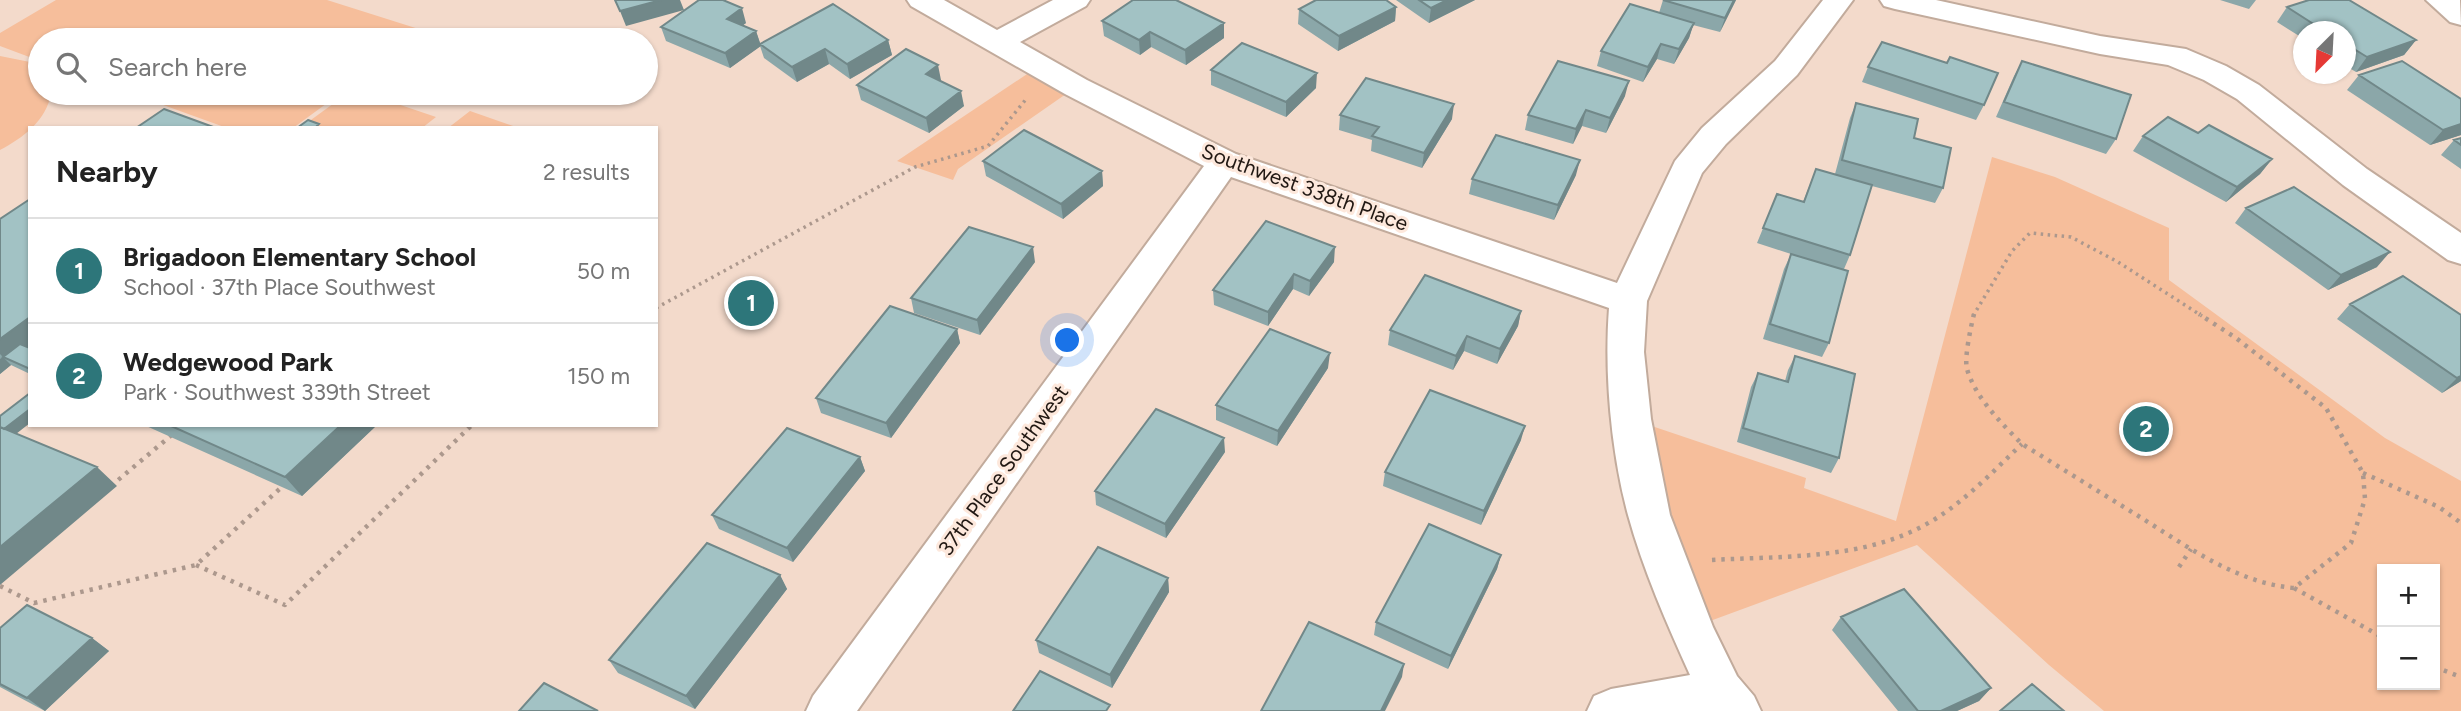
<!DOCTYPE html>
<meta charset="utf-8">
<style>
body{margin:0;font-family:Figtree,sans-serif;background:#f6f6f6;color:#222}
.controls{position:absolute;right:21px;bottom:21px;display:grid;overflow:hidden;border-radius:0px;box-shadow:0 2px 5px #0004}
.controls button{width:63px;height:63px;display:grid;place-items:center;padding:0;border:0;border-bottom:2px solid #e0e0e0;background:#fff;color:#222;font:35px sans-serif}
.compass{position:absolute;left:2293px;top:21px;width:63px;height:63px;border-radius:50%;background:#fff;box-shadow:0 2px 5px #0004;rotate:204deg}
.you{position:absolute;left:1068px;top:341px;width:24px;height:24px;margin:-18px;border:5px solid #fff;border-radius:50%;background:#1a73e8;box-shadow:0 0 0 10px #1a73e833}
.badge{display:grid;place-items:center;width:46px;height:46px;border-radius:50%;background:#2d767a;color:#fff;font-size:23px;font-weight:700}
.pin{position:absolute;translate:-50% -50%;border:4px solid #fff;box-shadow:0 2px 7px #0006}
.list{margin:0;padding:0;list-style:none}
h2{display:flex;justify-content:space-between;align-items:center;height:91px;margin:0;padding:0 28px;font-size:30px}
h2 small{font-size:23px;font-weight:400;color:#767676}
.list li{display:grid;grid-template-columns:46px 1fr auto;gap:21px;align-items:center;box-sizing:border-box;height:105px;padding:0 28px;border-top:2px solid #e0e0e0}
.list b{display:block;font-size:26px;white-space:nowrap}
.list p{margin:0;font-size:23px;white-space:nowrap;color:#767676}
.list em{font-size:23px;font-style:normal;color:#767676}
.icon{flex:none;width:38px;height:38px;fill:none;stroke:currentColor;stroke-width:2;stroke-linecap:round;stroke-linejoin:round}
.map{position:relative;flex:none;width:2461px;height:711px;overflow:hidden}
.search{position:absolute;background:#fff;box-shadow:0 2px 5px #0004;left:28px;top:28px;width:630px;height:77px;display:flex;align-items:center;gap:18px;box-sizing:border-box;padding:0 24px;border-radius:38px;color:#767676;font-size:26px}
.panel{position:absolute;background:#fff;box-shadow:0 2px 5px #0004;left:28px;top:126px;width:630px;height:301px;border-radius:0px}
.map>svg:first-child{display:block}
</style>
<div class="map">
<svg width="2461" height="711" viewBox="0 0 2461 711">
<rect width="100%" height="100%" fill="#f3dacb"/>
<path fill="#f6be9b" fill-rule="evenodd" d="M56,0h271l98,31 -12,9h-373v21l-40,-15v-13z
M0,56l30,6 10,6v25h11c-4,27 -28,45 -51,57z
M1039,66l37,21 -118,82 -5,11 -56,-19z
M130,93h211l-48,35h-66z
M348,93h17l71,24 -14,11h-109l-9,-3z
M470,111l49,17h-71z
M1992,157l63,20 114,51v52l216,158 76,43v230h-357l-55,-46 -132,-120 -226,83 -60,-209 175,59 -2,10 92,33zM2382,569h53v116h-53z"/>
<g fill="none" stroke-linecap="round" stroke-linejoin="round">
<defs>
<path id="minor" d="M907,0h37l53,30 56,-30h37l-4,6 -66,36 67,38 149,74 381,129 58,-122 27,-33 73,-67 48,-61h30l-56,75 -71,69 -24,29 -55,128 -3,51 7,67 19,96 43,112 24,49 17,20 7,15h-174l7,-15 17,-7 79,-14c-23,-51 -47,-105 -62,-160 -17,-63 -24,-142 -19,-207l-378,-131 -374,534h-51l7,-15 391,-530 -139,-72 -154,-88z
M1880,0h56l164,36 86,13 40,17 33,19 108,84 94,64v31l-13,-4 -105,-75 -106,-86 -33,-19 -36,-15 -68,-11 -205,-45 -11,-3z"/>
<path id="secondary" d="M2426,0h34l1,25 -11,-3z"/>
</defs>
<use href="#minor" stroke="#c2ab9c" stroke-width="4"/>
<use href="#secondary" stroke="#c2ab9c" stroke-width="4"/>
<path stroke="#ac988d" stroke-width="3.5" stroke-dasharray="2.5 4.5" stroke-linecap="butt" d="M656,308l259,-141 73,-21 39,-48
M1973,316l39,-65 18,-18 41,4 47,25 84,54"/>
<path stroke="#ac988d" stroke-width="4.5" stroke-dasharray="3.5 6" stroke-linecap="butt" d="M1974,314c-3,12 -10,44 -7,55 8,28 34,54 55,75 39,24 79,49 118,73 48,30 97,66 154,71l57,-45 14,-44 -2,-26 -37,-65 -90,-70 -37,-24
M2363,473l76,34 22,16
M111,486l63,-53
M1712,560c69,-4 147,0 211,-34 38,-20 68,-53 99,-82
M196,565l89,40 187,-180
M2179,567l12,-18
M0,586l34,17 162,-38 89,-81
M2294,588l88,49
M2435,667l26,10"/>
<use href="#minor" fill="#fff" fill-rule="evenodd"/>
<use href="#secondary" fill="#fff" fill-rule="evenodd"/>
</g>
<path fill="#8ba7a9" d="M1396,0h79l-46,23z
M1663,0h73l-16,32 -27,-7 -4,13 -15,26 -17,-5 -14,23 -46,-16 4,-15 58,-38z
M2220,0h36l-7,9z
M1396,7l-1,14 -57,30 -40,-27 1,-15z
M2287,7l129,33 -12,15 -48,17 -10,-6v-34h-42v7l-27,-17z
M1102,21l122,2v15l-38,27 -35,-18 -11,8 -36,-19z
M746,23l-3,2 13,6 4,12 128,-3 4,15 -42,24 -21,-15 -32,18 -33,-24 -4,-12 -30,22 -64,-27 -5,-14z
M2022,61l94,78 -10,15 -110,-37 18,-41z
M1868,67l116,38 -8,15 -114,-38z
M1211,70l105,18 -30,29 -75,-32z
M2359,75l102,24v36l-31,10 -83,-55z
M941,80l-1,1 24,25 -35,27 -68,-33 -4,-15z
M1625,96l-19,37 -24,-7 -9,18 -48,-14 3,-15z
M1856,103l58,35 29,50 -8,15 -63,-17 -22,69 -6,14 -15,74 -7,14 -59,-18 21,-70 7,-15 -34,-11 20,-49 26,8 13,-33 19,5 15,-56z
M1340,115l112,4 -30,49 -51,-17 1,-11 -33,-10z
M2198,133l74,26 -12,15 -34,28 -93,-51 10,-15z
M2461,138v31l-20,-14 13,-15z
M983,161l119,10 1,15 -40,33 -77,-43z
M1576,175l-22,45 -85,-26 3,-15z
M30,199v175l-19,-9 -11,9v-155z
M2246,208l131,59 -49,23 -93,-67z
M1035,262l-55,73 -66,-22 -3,-15z
M1334,262l-25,34 -16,-7 -25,37 -54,-21 -1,-15z
M2350,304l111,77 -19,12 -105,-74z
M1521,311l-3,15 -21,38 -33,-13 -11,19 -65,-25 2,-15z
M957,329l3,14 -69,95 -70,-25 -5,-15z
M1795,356l44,102 -8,15 -94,-31 14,-55 7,-14 27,8 3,-11z
M1328,368l-51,78 -61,-26v-15z
M144,425h233l-75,71z
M1521,440l-40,85 -98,-39 2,-14z
M1225,452l-59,86 -70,-33 -1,-14z
M860,457l5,14 -72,91 -74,-33 -7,-14z
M1501,555l-4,14 -49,100 -74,-34 2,-13z
M780,575l7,14 -92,120 -77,-36 -9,-13z
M1168,578l1,14 -57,96 -73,-35 -3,-13z
M1841,617l150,71 -12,13 -22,10h-59l-66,-81z
M0,628l92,10 17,13 -64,60 -45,-24z"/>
<path fill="#718889" d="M661,0h19l4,10 -58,16 -6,-15z
M1447,0h28l-46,23 2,-15z
M1734,0h2l-16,32 5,-14z
M1396,7l-1,14 -57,30 1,-15z
M742,8l4,15 -14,10 -5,-14z
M1224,23v15l-38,27 -1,-15z
M1694,23l-5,15 -15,26 5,-15z
M756,31l5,15 -31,22 -5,-15z
M1150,32l1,15 -11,8 -1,-15z
M888,40l4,15 -42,24 -3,-15z
M2416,40l-12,15 -48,17 11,-15z
M1661,44l-4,15 -14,23 5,-15z
M825,49l4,15 -32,18 -5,-15z
M938,65l3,15 -12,9 -3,-15z
M1317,73l-1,15 -30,29v-15z
M1629,81l-4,15 -19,37 4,-15z
M961,91l3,15 -35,27 -3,-15z
M1454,104l-2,15 -30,49 2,-15z
M1586,110l-4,16 -9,18 3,-15z
M2461,124v11l-31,10 13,-15z
M2272,159l-12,15 -34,28 11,-15z
M1580,160l-4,15 -22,45 4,-15z
M1102,171l1,15 -40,33 -2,-15z
M1033,247l2,15 -55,73 -3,-15z
M1335,247l-1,15 -25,34 1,-15z
M2390,252l-13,15 -49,23 13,-15z
M1294,274l-1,15 -25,37v-14z
M1521,311l-3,15 -21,38 3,-15z
M30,317v34l-27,6 8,8 -11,9v-15l3,-2 -3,-3v-15z
M957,329l3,14 -69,95 -5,-15z
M1467,336l-3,15 -11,19 3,-14z
M1330,353l-2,15 -51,78 1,-15z
M2461,376v5l-19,12 15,-15z
M30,409v14l-23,18 -7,-9z
M341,425h36l-75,71 -17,-19z
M1525,426l-4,14 -40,85 3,-14z
M1224,438l1,14 -59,86 -1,-14z
M860,457l5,14 -72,91 -6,-14z
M97,467l20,19 -117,99v-38z
M1501,555l-4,14 -49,100 3,-13z
M780,575l7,14 -92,120 -9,-13z
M1168,578l1,14 -57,96 -2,-13z
M92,638l17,13 -64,60 -18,-13z
M1404,664l-2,13 -17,34h-4z
M1991,688l-12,13 -22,10h-16z"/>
<path fill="#a2c2c4" stroke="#718889" stroke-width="2" d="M615,0h46l-41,11z
M699,0h24l19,8 -15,11 29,12 -31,22 -64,-26z
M1133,0h43l48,23 -39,27 -35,-18 -11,8 -37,-19z
M1316,0h70l10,7 -57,29 -40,-27z
M1419,0h28l-16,8z
M1663,0h71l-9,18z
M2309,0h40l67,40 -49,17 -21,-13v-12h-20l-39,-25z
M833,4l55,36 -41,24 -22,-15 -33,18 -32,-23z
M1630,4l64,19 -15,26 -18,-5 -13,23 -47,-16z
M1882,42l65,21 3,-6 48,16 -14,32 -116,-38z
M1242,43l75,30 -31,29 -75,-32z
M906,49l32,16 -12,9 35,17 -35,27 -69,-33z
M1558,61l71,20 -19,37 -24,-8 -10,19 -48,-14z
M2022,61l109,34 -15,44 -112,-37z
M2402,61l59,38v25l-18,6 -84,-55z
M1366,78l88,26 -30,49 -52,-17 7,-9 -39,-12z
M1856,103l62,16 -4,19 37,10 -8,40 -101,-28z
M164,109l52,19h-80z
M2168,117l30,16 11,-8 63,34 -35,28 -94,-51z
M308,120l11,4 -4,4h-18z
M1024,130l78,41 -41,33 -78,-43z
M1496,135l84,25 -22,45 -86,-26z
M2461,138v7l-7,-5z
M1816,169l56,16 -22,70 -87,-27 14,-34 27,8z
M2294,187l96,65 -49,23 -95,-67z
M30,199v118l-30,22v-120z
M1266,221l69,26 -25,34 -16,-7 -26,38 -55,-22z
M969,227l64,20 -56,73 -66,-22z
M1791,254l57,17 -19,72 -59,-19z
M1425,275l96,36 -21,38 -33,-13 -11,20 -66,-26z
M2403,276l58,39v61l-4,2 -107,-74z
M890,306l67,23 -71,94 -70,-25z
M1270,329l60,24 -52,78 -62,-26z
M20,344l10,4v21l-27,-12z
M1795,356l60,18 -16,84 -96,-30 15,-55 30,9z
M1430,390l95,36 -41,85 -99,-39z
M30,393v16l-26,20 -4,-2v-11z
M1156,409l68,29 -59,86 -70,-33z
M169,425h172l-56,52z
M0,427l97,40 -97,80z
M787,428l73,29 -73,91 -75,-33z
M1429,524l72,31 -50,101 -75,-34z
M707,543l73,32 -94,121 -77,-36z
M1098,547l70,31 -58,97 -74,-35z
M1904,589l87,99 -50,23h-23l-77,-94z
M27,605l65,33 -65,60 -27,-14v-56z
M1309,622l95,42 -23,47h-120z
M1040,671l70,34 -4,6h-93z
M544,683l54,28h-79z
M2032,684l32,27h-64z"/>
<g text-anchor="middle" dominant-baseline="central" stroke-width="6" stroke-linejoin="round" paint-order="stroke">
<g font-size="21" fill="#211813" stroke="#fde8dc">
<text transform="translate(1305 187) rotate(20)">Southwest 338th Place</text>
<text transform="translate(1003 470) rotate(-54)">37th Place Southwest</text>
</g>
</g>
</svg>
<div class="controls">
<button>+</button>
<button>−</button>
</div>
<svg class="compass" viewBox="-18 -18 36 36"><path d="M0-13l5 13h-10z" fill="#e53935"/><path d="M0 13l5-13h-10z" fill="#767676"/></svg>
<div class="you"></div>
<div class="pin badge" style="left:751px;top:303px">1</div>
<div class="pin badge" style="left:2146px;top:429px">2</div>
<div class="search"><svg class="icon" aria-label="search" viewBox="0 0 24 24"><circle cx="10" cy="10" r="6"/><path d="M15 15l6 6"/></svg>Search here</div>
<section class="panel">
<h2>Nearby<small>2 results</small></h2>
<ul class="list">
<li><span class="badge">1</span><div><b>Brigadoon Elementary School</b><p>School · 37th Place Southwest</p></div><em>50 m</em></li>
<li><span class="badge">2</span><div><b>Wedgewood Park</b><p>Park · Southwest 339th Street</p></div><em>150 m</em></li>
</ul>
</section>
</div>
